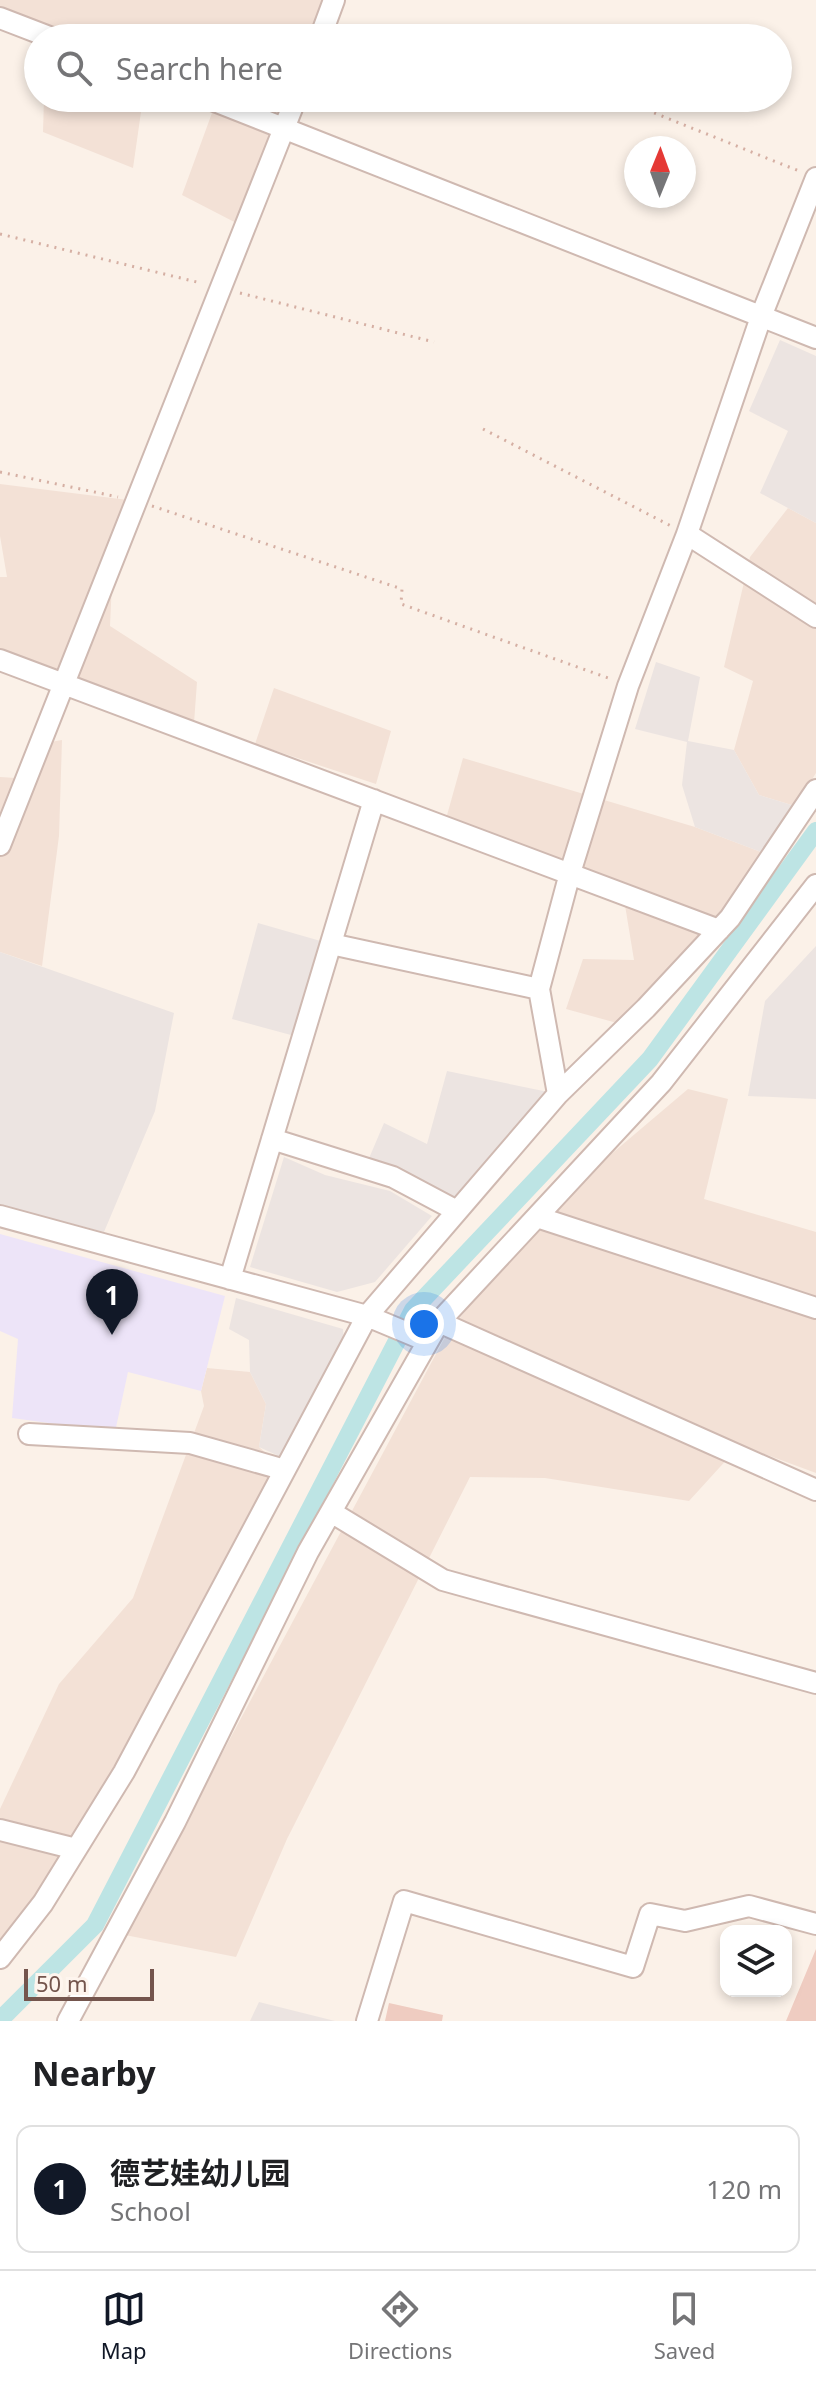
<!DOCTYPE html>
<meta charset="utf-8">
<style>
body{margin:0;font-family:"Noto Sans","Noto Sans SC",sans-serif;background:#f2f2f2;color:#202124}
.controls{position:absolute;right:24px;bottom:24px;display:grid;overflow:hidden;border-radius:16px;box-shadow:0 4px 12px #0003}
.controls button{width:72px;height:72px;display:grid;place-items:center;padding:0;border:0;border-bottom:2px solid #e0e0e0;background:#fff;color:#202124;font:40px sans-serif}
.compass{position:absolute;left:624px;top:136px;width:72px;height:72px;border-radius:50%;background:#fff;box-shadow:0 4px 12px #0003;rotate:1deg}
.scale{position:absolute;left:24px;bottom:20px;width:130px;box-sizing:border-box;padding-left:8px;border:4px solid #74554d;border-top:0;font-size:22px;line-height:28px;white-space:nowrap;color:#74554d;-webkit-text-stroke:6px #fef5ee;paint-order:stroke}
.you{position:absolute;left:424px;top:1324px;width:28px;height:28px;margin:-20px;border:6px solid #fff;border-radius:50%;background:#1a73e8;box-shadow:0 0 0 12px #1a73e833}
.badge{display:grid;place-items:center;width:52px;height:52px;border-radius:50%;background:#111827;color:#fff;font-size:26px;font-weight:700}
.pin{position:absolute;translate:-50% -66px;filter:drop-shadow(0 2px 4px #0008)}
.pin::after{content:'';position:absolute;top:42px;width:28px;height:24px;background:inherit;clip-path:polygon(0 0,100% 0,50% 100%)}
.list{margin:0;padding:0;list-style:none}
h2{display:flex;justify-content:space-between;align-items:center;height:104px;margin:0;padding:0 32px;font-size:34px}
h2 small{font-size:26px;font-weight:400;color:#757577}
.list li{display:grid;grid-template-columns:52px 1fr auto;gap:24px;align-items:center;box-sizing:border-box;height:128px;margin:0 16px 16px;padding:0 16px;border:2px solid #e0e0e0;border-radius:16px}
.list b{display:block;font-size:30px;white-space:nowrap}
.list p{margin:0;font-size:26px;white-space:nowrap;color:#757577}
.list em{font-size:26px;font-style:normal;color:#757577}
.icon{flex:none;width:44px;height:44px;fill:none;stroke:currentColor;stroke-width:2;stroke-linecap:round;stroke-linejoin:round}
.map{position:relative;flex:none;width:816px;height:2021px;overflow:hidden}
.search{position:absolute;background:#fff;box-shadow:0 4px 12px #0003;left:24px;right:24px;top:24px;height:88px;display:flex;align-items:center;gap:20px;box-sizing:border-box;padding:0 28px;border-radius:44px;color:#757577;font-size:30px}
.sheet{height:248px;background:#fff}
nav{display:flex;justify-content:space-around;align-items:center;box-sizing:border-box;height:112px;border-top:2px solid #e0e0e0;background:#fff;font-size:22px;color:#757577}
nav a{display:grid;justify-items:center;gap:4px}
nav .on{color:#111827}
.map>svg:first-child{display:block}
</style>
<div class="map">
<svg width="816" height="2021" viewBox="0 0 816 2021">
<rect width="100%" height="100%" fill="#fbf1e8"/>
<path fill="#f3e1d6" d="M0,0h336l-13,38h-277l-46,-25z
M44,98h99l-10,70 -90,-36z
M207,98h94l-55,130 -64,-33 34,-93z
M0,484l136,17 -23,59 -3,66 87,56 -3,41 -194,-69v-77h7l-7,-41z
M788,508l28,15v250l-21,33 -36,-11 -25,-45 19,-69 -29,-14 26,-110z
M274,688l117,43 -15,53 -121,-40z
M62,740l-3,96 -17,130 -42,-14v-175l16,1 23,-34z
M463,758l232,69 66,25 -42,78 -102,93 -51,-14 17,-50 51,1 -11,-67 -179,-67z
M688,1089l40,10 -24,100 112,33v241l-76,-28 -51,56 -144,-23 -75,-1 -183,362 -51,118 -111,-22 319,-596 93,-122z
M207,1368l43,4 16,32 -7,43 26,23 -242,433 -43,55v-149l59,-125 74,-86 71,-192 -3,-15z"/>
<path fill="#ece4e1" d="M780,340l36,16v167l-56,-30 28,-62 -39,-20z
M656,662l44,15 -12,64 46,9 25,45 36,11 -34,46 -66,-25 -13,-42 5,-43 -52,-13z
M258,923l73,21 -29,94 -70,-19z
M816,946v153l-68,-3 17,-95z
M0,952l174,61 -19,98 -51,121 -104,-27z
M447,1071l111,23 -101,117 -90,-48 17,-40 43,21z
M284,1157l41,18 65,16 42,25 -57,66 -38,10 -87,-25z
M236,1298l107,31 2,29 -55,103 -31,-14 7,-43 -16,-32 -1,-32 -20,-11z
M259,2002l76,19h-85z"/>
<path fill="#ede4f8" d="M0,1234l225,62 -24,95 -73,-19 -13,60 -103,-14 6,-79 -18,-8z"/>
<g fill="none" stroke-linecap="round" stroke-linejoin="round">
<path stroke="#bde4e4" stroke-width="18" d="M0,2020l95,-95 318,-615 237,-251 166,-228"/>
</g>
<path fill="#efccc1" d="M816,1949v72h-30z
M389,2003l54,12 -1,6h-57z"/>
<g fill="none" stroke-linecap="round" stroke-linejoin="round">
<defs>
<path id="minor" d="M0,18l52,20
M320,38l14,-38
M207,98l609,240
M687,534l129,83
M0,660l719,270
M0,845l296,-747
M331,944l208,45
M558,1094l-19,-105 31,-116 58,-187 59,-152 75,-220 54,-136
M272,1139l121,38 64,34
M0,1216l367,100 60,25
M537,1217l279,91
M230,1279l144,-479
M439,1322l377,168
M29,1434l161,9 95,27
M331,1512l112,68 373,103
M0,1830l76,19
M0,1958l43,-55 81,-131 243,-456 191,-222 88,-86 84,-90 86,-128
M68,2021l107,-199 133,-270 131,-230 222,-239 155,-198
M367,2021l37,-120 229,66 17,-53 35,7 64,-15 67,18"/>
</defs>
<use href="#minor" stroke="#cfb9b1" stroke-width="24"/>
<path stroke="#d5afa3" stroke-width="3" stroke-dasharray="2 6" stroke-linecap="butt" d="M617,98l182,73
M0,234l201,49
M240,293l194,49
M483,429l188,97
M0,472l118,25
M152,506l250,83 -1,15 210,75"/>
<use href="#minor" stroke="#fff" stroke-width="20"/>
</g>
</svg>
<div class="controls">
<button><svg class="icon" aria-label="layers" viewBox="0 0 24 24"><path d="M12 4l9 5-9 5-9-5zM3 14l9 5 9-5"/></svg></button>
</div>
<svg class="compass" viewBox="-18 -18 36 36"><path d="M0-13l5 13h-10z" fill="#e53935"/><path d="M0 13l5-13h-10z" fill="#757577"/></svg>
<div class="scale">50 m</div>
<div class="you"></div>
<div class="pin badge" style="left:112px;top:1335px">1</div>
<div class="search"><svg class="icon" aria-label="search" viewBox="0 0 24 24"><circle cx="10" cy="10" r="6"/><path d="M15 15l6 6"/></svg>Search here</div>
</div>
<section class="sheet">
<h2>Nearby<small></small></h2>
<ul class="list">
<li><span class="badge">1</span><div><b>德艺娃幼儿园</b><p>School</p></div><em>120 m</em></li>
</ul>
</section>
<nav>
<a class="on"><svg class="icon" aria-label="map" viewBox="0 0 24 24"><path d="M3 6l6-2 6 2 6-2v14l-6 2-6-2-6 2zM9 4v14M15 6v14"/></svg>Map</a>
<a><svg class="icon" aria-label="directions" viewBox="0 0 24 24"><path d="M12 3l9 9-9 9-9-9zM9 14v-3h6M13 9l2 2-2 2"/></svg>Directions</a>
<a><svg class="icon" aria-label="saved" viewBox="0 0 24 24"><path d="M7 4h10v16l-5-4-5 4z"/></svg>Saved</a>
</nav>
